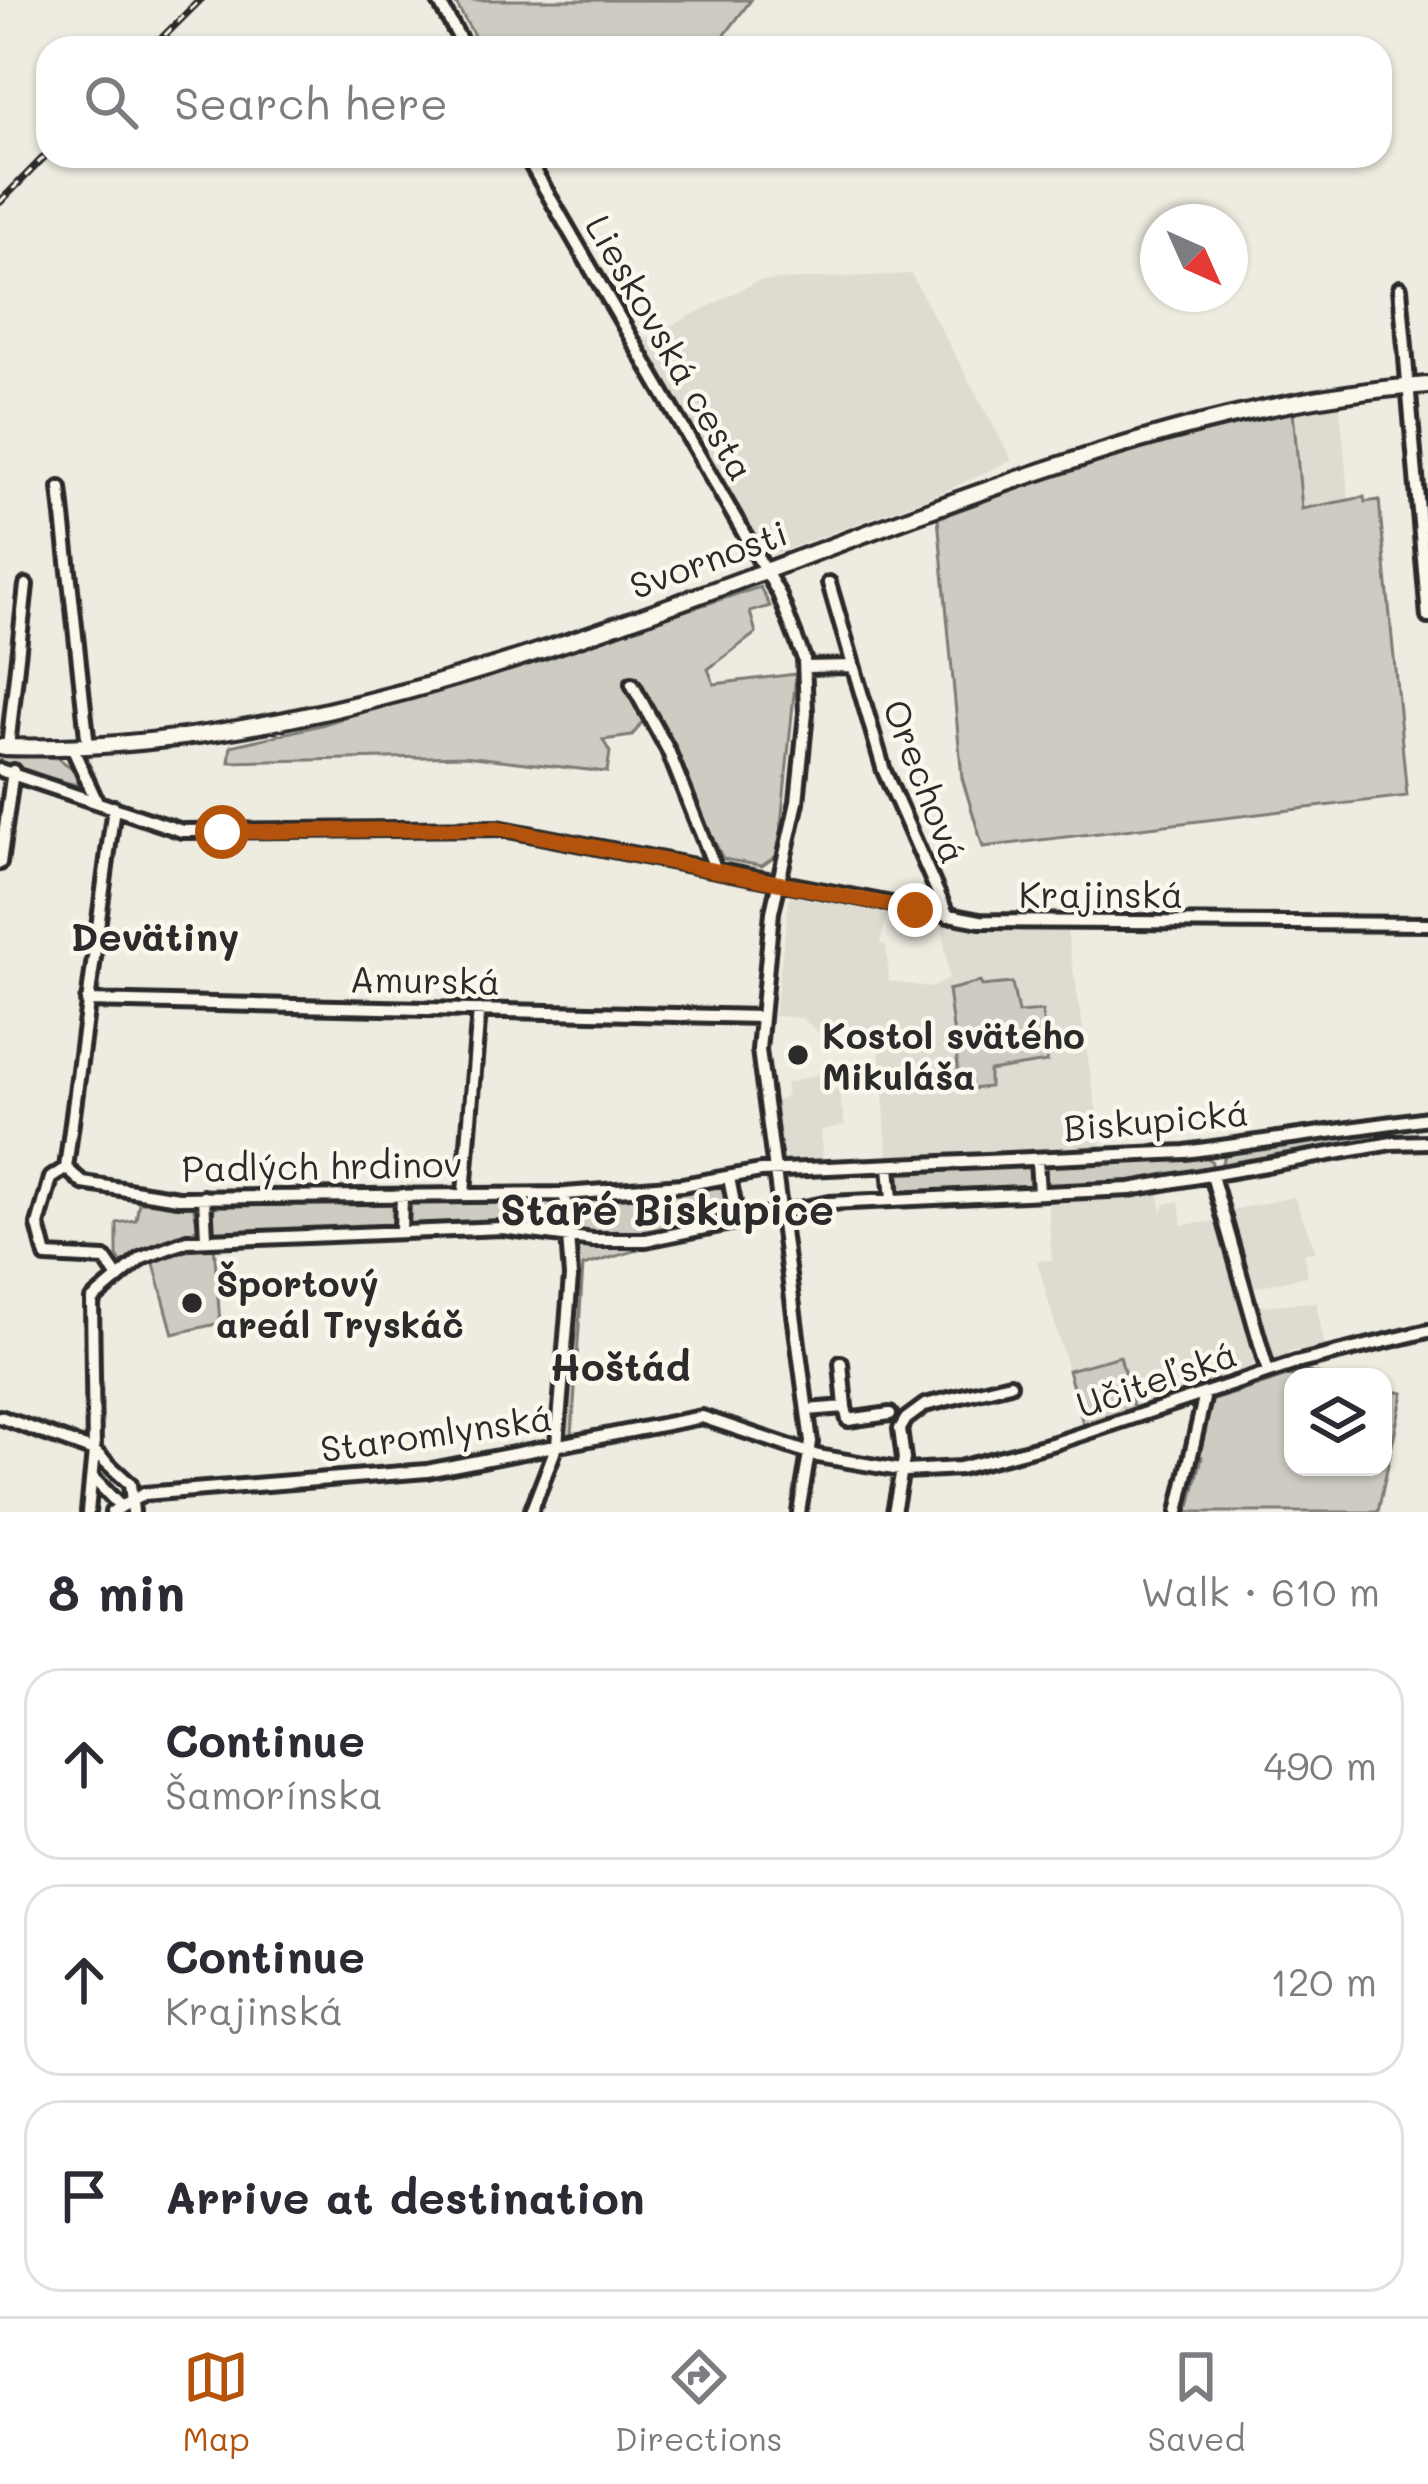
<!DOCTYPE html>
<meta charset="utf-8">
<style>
body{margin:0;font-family:Mali,sans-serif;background:#f2f2f3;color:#2b2b33}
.controls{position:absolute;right:36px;bottom:36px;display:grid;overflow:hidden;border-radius:24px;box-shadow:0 3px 9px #0004}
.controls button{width:108px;height:108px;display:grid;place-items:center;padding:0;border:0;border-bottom:3px solid #e1e1e2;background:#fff;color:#2b2b33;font:60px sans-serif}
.compass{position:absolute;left:1140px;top:204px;width:108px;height:108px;border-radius:50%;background:#fff;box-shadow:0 3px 9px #0004;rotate:135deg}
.stop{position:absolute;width:36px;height:36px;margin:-27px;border:9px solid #b45309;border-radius:50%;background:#fff}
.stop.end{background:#b45309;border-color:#fff;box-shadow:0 3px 12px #0008}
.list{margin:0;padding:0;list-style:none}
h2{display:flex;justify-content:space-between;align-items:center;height:156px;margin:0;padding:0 48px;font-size:51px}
h2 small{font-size:39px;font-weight:400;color:#7c7c81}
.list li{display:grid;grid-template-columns:78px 1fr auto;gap:36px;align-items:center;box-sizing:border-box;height:192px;margin:0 24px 24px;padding:0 24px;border:3px solid #e1e1e2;border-radius:36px}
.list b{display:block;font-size:45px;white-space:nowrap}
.list p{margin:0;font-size:39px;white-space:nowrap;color:#7c7c81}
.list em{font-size:39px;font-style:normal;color:#7c7c81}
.icon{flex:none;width:66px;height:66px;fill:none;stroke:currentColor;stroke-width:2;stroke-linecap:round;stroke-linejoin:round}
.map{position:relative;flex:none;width:1428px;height:1512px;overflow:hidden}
.search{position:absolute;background:#fff;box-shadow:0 3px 9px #0004;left:36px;right:36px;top:36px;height:132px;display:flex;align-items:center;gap:30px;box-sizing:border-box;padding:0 42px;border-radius:36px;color:#7c7c81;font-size:45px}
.sheet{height:804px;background:#fff}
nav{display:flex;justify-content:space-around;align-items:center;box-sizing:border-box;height:168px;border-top:3px solid #e1e1e2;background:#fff;font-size:33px;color:#7c7c81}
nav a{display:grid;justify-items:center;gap:6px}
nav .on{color:#b45309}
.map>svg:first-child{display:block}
</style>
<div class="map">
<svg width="1428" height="1512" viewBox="0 0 1428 1512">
<rect width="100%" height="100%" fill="#eeebe0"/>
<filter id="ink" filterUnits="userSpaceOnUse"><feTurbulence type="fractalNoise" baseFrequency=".00833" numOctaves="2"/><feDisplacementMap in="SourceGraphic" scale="24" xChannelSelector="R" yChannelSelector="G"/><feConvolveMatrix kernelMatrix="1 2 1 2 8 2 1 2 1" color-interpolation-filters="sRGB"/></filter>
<g filter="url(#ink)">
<path fill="#dedbd1" d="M911,274l101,186 -69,32 -191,70 -119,-207 11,-15 114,-59z
M1340,406l9,96 -47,7 -9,-98z
M790,895l97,19 -7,30 6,1 3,36 43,7 17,-10 -7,-54 125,8 36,218 -215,10 -10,-131 -55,-2 -1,9 -20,-18 -28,-2z
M819,1074l2,19 17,-4 7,36 -24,5 2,33 -39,3 -10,-63 13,-7 -2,-12z
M1159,1194l3,20 3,-10 14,-3 3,24 35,-4 40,138 -6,11 -117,40 -14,-54 -52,14 -31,-109 15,-1 -4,-56z
M1294,1197l22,54 -12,3 3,22 -57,12 -22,-77z
M1316,1302l9,46 -37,3 1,7 -17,5 -17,-57z"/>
<path fill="#cecbc2" stroke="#7c7b76" stroke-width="3" d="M454,0h297l-36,48h-234z
M1293,411l9,98 62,-12 1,5 14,-2 28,296 -424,51 -21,-69 -24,-260 167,-61z
M760,587l10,19 -20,6 6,21 -48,36 6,15 82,-10 -18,181 -16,11 -39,-7 -81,-166 1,-8h-7l7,36 -11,15 -29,4 7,12 -3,20 -143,-16 -235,6 2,-16 90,-21z
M0,754l58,4 18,13 1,14 -77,-20z
M980,982l2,4 30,-3 6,30 24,-2 5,51 -58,9v16l-28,3 -13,-100z
M1381,1127l3,14 -160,28 -2,-7 5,-11z
M1203,1154l9,8 -1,11 -38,9 -129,6 3,-24z
M1028,1165l6,16 -3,9 -131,5 -1,-25z
M722,1183l9,36 -101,18 -58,-6 3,-34z
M393,1199l5,25 -6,4 -174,6 -7,-5 4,-27z
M409,1199h151l3,25 -8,6 -43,-5 -100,2 -6,-7z
M139,1202l54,2 5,24 -74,39 -7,-11v-33l19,-3z
M582,1243l58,2 -2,5 -55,16 -11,169 -6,1 10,-190z
M214,1244l6,79 -47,11 -20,-74z
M1120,1356l14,54 -50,17 -16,-57z
M1303,1371l27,6h-37v90h90v-78l20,4 -25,119h-193l4,-21 1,16 12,-50 -5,-2 14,-54z"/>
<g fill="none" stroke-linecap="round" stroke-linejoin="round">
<defs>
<path id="minor" d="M438,0l27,48
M526,156l253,438 25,65 2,54 -9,89 -25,110 -13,138 52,392 -12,70
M1400,288l28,329
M60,488l28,258
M829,583l55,188 64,145
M805,667l47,-1
M632,684l36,66 47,118
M8,747l18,-162
M72,747l24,53
M0,770l182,61 316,-3 482,93 448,3
M114,807l-48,361 -15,10 -13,47 8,31 59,3 11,16
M0,863l13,-92
M87,1001l674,16
M1037,1160l2,33
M889,1167l3,32
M66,1168l17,15 95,15 387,-4 117,-9 79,-14 424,-19 243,-34
M729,1178l9,45
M1213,1179l55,193
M464,1193l15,-183
M204,1197l2,40
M401,1232l1,-37
M845,1407l3,13 42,-6
M807,1410l38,-3 -4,-44
M0,1417l94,34 36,33 3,28
M93,1478l28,29
M88,1512l6,-61 -2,-151 50,-42 45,-17 315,-13 91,12h53l183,-37 301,-14 262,-46 36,-1
M112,1512l32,-18 283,-23 275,-54 116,39 88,15 54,-3 95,-25 241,-80 132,-32
M531,1512l26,-67 14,-168 -6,-83
M894,1512l10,-53 -4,-30 6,-10 19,-14 85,-21
M1178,1512l27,-118"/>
<path id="major" d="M0,747c312,10 630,-128 919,-233 167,-60 330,-116 509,-129"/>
</defs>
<use href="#minor" stroke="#2b2b2b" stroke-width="20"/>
<use href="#major" stroke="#2b2b2b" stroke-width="22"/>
<use href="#minor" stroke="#fbf7ec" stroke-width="10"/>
<use href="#major" stroke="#fbf7ec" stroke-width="14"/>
<defs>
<path id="rail" d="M152,48l48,-48
M0,202l48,-49"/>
</defs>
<use href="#rail" stroke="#2b2b2b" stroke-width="8"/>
<use href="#rail" stroke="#fbf7ec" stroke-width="3" stroke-dasharray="9" stroke-linecap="butt"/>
</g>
</g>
<g fill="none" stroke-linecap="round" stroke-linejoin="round" filter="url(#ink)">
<path stroke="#b45309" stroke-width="15" d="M222,832l276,-4 417,82"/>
</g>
<g fill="#2b2b2b" stroke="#fbf7ec" stroke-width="4.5">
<circle cx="798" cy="1055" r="12"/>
<circle cx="192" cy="1303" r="12"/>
</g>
<g text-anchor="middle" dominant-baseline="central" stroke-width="9" stroke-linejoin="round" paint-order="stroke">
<g font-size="36" fill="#2b2b2b" stroke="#fbf7ec">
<text transform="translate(671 347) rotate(60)">Lieskovská cesta</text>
<text transform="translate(708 558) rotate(-20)">Svornosti</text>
<text transform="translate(926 781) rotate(69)">Orechová</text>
<text x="1101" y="893">Krajinská</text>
<text transform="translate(425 979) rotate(1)">Amurská</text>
<text transform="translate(1156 1119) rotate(-5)">Biskupická</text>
<text transform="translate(322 1165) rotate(-1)">Padlých hrdinov</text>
<text transform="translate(1156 1378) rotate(-19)">Učiteľská</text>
<text transform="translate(436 1432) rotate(-8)">Staromlynská</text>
</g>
<g font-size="36" font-weight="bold" fill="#2b2b2b" stroke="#fbf7ec" text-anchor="start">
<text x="822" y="1034">Kostol svätého<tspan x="822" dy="41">Mikuláša</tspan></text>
<text x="216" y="1282">Športový<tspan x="216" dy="41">areál Tryskáč</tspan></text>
</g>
<g font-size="39" font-weight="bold" fill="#2b2b2b" stroke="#fbf7ec">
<text x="155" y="935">Devätiny</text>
<text x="620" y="1365">Hoštád</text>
</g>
<g font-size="42" font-weight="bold" fill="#2b2b2b" stroke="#fbf7ec">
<text x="667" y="1208">Staré Biskupice</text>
</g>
</g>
</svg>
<div class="controls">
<button><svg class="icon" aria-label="layers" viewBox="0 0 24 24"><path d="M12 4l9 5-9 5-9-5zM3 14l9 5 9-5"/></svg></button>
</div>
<svg class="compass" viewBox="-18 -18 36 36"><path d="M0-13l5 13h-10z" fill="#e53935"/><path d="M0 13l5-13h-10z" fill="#7c7c81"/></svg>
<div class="stop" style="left:222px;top:832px"></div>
<div class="stop end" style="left:915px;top:910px"></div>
<div class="search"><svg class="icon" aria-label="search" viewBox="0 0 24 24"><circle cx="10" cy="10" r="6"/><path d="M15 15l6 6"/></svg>Search here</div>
</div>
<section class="sheet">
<h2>8 min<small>Walk · 610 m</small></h2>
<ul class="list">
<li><svg class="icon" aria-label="ahead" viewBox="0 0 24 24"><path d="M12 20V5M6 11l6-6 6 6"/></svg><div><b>Continue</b><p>Šamorínska</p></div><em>490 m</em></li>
<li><svg class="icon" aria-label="ahead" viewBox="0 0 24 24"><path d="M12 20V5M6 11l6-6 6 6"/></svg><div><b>Continue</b><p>Krajinská</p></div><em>120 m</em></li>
<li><svg class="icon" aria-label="arrive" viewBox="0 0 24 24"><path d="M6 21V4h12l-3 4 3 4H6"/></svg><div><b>Arrive at destination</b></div></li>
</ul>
</section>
<nav>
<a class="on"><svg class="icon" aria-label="map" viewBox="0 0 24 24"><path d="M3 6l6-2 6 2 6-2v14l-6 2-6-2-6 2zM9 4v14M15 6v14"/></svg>Map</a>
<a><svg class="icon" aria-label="directions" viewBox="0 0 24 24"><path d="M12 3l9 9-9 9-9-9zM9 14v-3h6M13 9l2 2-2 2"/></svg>Directions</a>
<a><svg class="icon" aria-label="saved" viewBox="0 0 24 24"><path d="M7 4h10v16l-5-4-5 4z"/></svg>Saved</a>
</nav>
